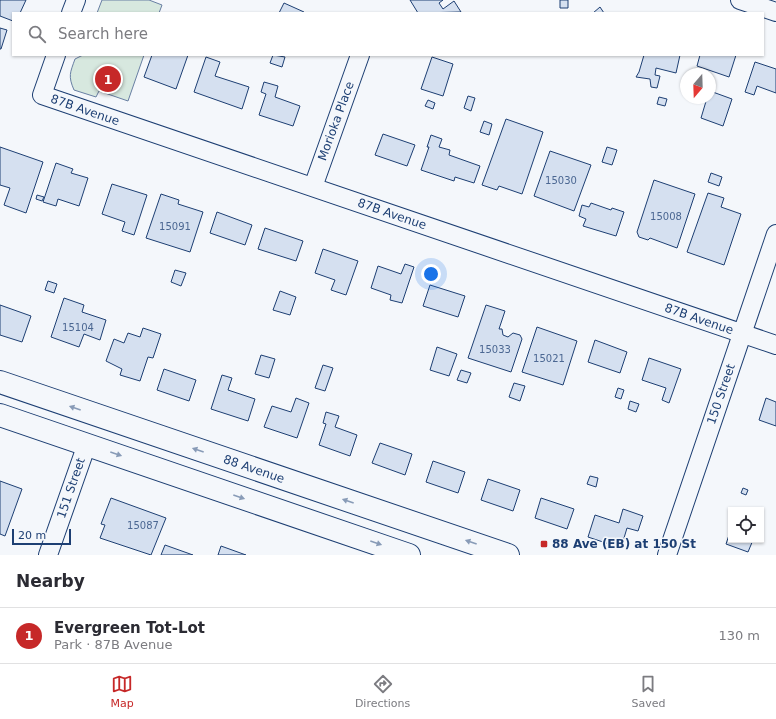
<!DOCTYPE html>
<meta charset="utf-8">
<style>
body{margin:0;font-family:"DejaVu Sans",sans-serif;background:#f7f7f7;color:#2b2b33}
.controls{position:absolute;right:12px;bottom:12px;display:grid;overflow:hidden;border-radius:0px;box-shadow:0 1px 3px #0004}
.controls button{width:36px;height:36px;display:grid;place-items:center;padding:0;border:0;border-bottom:1px solid #e1e1e2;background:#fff;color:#2b2b33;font:20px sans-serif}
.compass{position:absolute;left:680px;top:68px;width:36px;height:36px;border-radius:50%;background:#fff;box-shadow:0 1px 3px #0004;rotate:199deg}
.scale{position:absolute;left:12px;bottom:10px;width:59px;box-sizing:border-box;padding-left:4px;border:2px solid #1d3f73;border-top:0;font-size:11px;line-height:14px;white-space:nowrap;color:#1d3f73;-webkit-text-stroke:3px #f4f7fb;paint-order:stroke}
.you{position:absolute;left:431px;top:274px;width:14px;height:14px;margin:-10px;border:3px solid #fff;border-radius:50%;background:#1a73e8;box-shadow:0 0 0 6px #1a73e833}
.badge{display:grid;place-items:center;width:26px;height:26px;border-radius:50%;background:#c62828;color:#fff;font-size:13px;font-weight:700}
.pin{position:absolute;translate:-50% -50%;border:2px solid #fff;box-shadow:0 1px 4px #0006}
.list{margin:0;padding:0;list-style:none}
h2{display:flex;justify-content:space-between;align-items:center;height:52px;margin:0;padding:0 16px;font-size:17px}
h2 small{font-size:13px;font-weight:400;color:#7c7c81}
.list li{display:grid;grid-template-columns:26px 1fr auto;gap:12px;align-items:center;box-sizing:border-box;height:56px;padding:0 16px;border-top:1px solid #e1e1e2}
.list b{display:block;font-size:15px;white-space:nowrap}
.list p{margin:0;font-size:13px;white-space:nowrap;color:#7c7c81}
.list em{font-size:13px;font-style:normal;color:#7c7c81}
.icon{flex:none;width:22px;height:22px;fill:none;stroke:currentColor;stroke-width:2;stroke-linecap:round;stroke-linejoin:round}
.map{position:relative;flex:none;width:776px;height:555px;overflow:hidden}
.search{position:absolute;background:#fff;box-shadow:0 1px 3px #0004;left:12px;right:12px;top:12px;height:44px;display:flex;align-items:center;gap:10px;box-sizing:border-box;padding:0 14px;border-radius:0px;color:#7c7c81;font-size:15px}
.sheet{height:108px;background:#fff}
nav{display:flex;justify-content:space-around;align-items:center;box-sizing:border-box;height:56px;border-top:1px solid #e1e1e2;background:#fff;font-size:11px;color:#7c7c81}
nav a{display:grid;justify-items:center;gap:2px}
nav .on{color:#c62828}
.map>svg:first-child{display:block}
</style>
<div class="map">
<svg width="776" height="555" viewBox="0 0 776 555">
<rect width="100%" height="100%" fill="#f4f7fb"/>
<path fill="#d7e8df" stroke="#687fa3" d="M102,0h47l13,5 -3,8h-62z
M83,55h61l-16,46 -29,-10 -3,6 -22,-7c-6,-14 -4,-17 1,-31z"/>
<path fill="#d5e0f0" stroke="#1d3f73" d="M0,0h26l-6,13h-7v8l-13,-5z
M410,0h33l-4,3 4,6 11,-8 7,11 -43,1z
M560,0h8v8h-8z
M284,3l20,9v1h-25z
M600,7l4,6h-11z
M0,28l7,2 -6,19h-1z
M152,55h36l-12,34 -32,-12z
M273,55l12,2 -3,10 -12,-4z
M644,55h36l-4,18 -20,-5 -1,7 5,1 -3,12 -6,-1 -1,-8 -14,-2 3,-5z
M700,55h36l-7,22 -32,-11z
M206,57l14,5 -5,14 34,11 -7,22 -48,-17z
M432,57l21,7 -10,32 -22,-7z
M755,62l21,7v24l-19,-7 -3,9 -9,-3z
M264,82l14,4 -3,11 25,9 -7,20 -34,-11 7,-21 -5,-2z
M710,91l22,8 -9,27 -22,-8 6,-20h3z
M468,96l7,2 -4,13 -7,-3z
M659,97l8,2 -2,7 -8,-2z
M428,100l7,3 -2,6 -8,-3z
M506,119l37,13 -21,62 -23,-8 -2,4 -15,-5z
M484,121l8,3 -3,11 -9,-3z
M383,134l32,11 -8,21 -32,-11z
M431,135l11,4 -3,8 11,3 -1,5 31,11 -6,17 -19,-6 -1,4 -33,-11 8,-23h-2z
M0,147l43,15 -17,51 -22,-8 6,-17 -10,-3z
M607,147l10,3 -5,15 -10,-3z
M550,151l41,14 -17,46 -40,-15z
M56,163l17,6 -2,4 17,5 -9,28 -21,-7 -2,7 -13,-4z
M711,173l11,4 -3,9 -11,-4z
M654,180l41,14 -18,54 -27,-10 -2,2 -9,-3 -2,-5z
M112,184l35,11 -13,40 -12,-4 3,-9 -23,-8z
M708,193l16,5 -3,9 20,7 -17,51 -37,-13z
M161,194l18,6 -1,4 25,8 -13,40 -44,-14z
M37,195l7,2 -2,4 -6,-2z
M591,203l20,7 1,-2 12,4 -8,24 -33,-10 3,-7 -7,-3 3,-11 7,2z
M217,212l35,13 -7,20 -35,-12z
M265,228l38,13 -7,20 -38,-12z
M323,249l35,12 -12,34 -15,-5 4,-10 -20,-7z
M405,264l9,3 -12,36 -12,-3 1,-5 -20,-7 7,-22 23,8z
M175,270l11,3 -5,13 -10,-4z
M48,281l9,3 -3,9 -9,-3z
M430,285l35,11 -7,21 -35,-11z
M280,291l16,6 -6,18 -17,-5z
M64,298l20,7 -2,7 24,8 -6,20 -16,-6 -5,13 -28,-10z
M0,305l31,11 -9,26 -22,-7z
M486,305l19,6 -6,18h3l1,6 5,2 5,-4 7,2 2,4 -11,33 -43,-14z
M537,327l40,14 -14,44 -41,-13z
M143,328l18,6 -8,24 -5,-1 -8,24 -20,-6 2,-6 -16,-8 8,-22 10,4 4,-10 12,4z
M595,340l32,12 -7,21 -32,-11z
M437,347l20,7 -8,22 -19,-6z
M261,355l14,4 -6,19 -14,-4z
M649,358l32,11 -12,34 -7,-3 4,-12 -24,-8z
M323,365l10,3 -8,23 -10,-3z
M164,369l32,11 -7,21 -32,-11z
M461,370l10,3 -4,10 -10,-3z
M222,375l10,3 -4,12 27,9 -7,22 -37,-12z
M514,383l11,3 -5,15 -11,-4z
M618,388l6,2 -3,9 -6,-2z
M296,398l13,5 -12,35 -33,-11 8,-21 19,6z
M766,398l10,4v24l-17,-6z
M630,401l9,3 -3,8 -8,-3z
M326,412l13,4 -4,11 22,8 -7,21 -31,-11 7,-21 -3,-1z
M380,443l32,11 -7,21 -33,-12z
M433,461l32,11 -7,21 -32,-11z
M590,476l8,2 -2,9 -9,-3z
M488,479l32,11 -7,21 -32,-11z
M0,481l22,8 -17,47 -5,-2z
M743,488l5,2 -2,5 -5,-2z
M111,498l55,20 -15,37 -51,-17 5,-13 -4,-1z
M541,498l33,11 -7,20 -32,-11z
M623,509l20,7 -5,15 -11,-3 -6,20 -33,-11 7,-22 24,8z
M731,529v11h22l-5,12 -22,-8z
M165,545l28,10h-32z
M221,546l25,9h-28z"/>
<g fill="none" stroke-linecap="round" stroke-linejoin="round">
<defs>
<path id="minor" d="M740,0l36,12
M71,13l5,-13
M56,55l-14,40 734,250
M313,187l47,-132
M48,555l39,-111
M667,555l109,-321"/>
<path id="secondary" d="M0,382l508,173
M0,415l409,140"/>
</defs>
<use href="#minor" stroke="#1d3f73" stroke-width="20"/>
<use href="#secondary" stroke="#1d3f73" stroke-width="24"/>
<use href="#minor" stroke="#f4f7fb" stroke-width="18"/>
<use href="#secondary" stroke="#f4f7fb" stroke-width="22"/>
</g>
<defs><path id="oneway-solid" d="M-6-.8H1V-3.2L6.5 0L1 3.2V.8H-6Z"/></defs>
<g fill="#889bb7">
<use href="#oneway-solid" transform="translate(75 408) rotate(-161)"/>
<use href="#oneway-solid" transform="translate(198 450) rotate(-161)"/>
<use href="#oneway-solid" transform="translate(116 454) rotate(19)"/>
<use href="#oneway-solid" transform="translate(239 497) rotate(19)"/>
<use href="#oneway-solid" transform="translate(348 501) rotate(-161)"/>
<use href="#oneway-solid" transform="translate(471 542) rotate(-161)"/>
<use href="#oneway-solid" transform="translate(376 543) rotate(19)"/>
</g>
<rect fill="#c62828" stroke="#f4f7fb" stroke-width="1.5" x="540" y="540" width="8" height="8" rx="2"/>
<g text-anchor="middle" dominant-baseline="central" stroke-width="3" stroke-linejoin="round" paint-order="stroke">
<g font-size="10" fill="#4b6792">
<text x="561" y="180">15030</text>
<text x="666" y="216">15008</text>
<text x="175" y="226">15091</text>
<text x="78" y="327">15104</text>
<text x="495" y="349">15033</text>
<text x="549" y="358">15021</text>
<text x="143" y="525">15087</text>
</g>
<g font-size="12" fill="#1d3f73" stroke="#f4f7fb">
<text transform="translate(85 110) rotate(19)">87B Avenue</text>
<text transform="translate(336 121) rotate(-70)">Morioka Place</text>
<text transform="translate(392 214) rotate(19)">87B Avenue</text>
<text transform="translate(699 319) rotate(19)">87B Avenue</text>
<text transform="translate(721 394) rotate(-71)">150 Street</text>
<text transform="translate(254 469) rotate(19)">88 Avenue</text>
<text transform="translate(71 488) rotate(-71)">151 Street</text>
</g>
<g font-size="12" font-weight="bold" fill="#1d3f73" stroke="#f4f7fb" text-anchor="start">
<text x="552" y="544">88 Ave (EB) at 150 St</text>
</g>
</g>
</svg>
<div class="controls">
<button><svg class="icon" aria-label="locate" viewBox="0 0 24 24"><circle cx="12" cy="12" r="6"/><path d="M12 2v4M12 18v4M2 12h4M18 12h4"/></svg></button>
</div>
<svg class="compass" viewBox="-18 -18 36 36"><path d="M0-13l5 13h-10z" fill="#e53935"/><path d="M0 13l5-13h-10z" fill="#7c7c81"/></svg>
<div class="scale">20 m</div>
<div class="you"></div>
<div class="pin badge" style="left:108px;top:79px">1</div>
<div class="search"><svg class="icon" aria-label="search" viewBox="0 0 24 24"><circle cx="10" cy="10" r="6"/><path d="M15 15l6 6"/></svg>Search here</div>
</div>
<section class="sheet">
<h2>Nearby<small></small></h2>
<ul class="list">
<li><span class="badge">1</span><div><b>Evergreen Tot-Lot</b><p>Park · 87B Avenue</p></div><em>130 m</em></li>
</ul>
</section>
<nav>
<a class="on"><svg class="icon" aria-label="map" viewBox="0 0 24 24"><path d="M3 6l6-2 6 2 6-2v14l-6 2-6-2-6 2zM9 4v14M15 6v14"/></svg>Map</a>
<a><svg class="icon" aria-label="directions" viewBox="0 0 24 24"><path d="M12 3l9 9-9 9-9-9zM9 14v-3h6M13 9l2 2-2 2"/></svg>Directions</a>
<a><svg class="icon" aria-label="saved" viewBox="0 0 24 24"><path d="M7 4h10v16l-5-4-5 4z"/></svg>Saved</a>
</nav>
